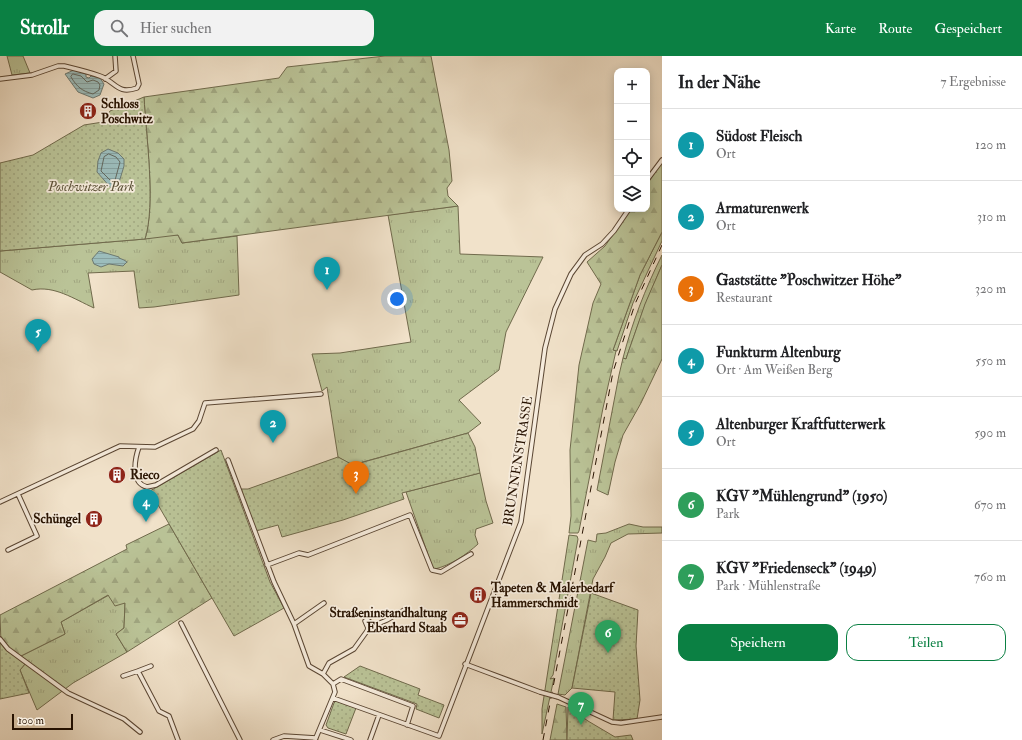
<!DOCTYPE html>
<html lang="de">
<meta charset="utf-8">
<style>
body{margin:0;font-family:"IM FELL Double Pica",serif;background:#f2f2f2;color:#202124}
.controls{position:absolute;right:12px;top:12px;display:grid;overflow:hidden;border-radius:8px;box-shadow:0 2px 10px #0003}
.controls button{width:36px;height:36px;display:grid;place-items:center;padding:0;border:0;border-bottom:1px solid #e0e0e0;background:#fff;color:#202124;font:20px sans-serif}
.scale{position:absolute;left:12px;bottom:10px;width:61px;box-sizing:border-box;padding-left:4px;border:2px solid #271201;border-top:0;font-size:11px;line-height:14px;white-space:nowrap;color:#271201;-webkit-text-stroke:3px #f6ecdd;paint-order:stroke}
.you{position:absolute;left:397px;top:243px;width:14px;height:14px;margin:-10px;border:3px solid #fff;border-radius:50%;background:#1a73e8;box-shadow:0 0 0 6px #1a73e833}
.badge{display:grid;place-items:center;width:26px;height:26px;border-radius:50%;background:#0b8043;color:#fff;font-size:13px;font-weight:700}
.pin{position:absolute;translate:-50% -33px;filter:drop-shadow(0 1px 2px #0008)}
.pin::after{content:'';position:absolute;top:21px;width:14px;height:12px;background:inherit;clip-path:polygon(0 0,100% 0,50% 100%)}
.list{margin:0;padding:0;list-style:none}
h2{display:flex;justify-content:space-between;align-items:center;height:52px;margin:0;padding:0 16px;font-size:17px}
h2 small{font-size:13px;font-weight:400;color:#757577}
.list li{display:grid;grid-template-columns:26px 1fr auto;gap:12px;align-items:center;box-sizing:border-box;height:72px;padding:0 16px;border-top:1px solid #e0e0e0}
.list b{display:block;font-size:15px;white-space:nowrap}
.list p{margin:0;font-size:13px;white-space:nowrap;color:#757577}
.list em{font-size:13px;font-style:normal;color:#757577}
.actions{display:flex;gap:8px;padding:12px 16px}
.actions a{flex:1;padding:9px 0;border:1px solid #0b8043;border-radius:12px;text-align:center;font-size:14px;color:#0b8043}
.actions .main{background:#0b8043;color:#fff}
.icon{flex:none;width:22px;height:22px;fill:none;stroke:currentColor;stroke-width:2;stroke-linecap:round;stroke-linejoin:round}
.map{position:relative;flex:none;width:662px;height:684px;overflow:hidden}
header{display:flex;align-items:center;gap:24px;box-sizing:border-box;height:56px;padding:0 20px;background:#0b8043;color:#fff}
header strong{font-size:19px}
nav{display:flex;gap:22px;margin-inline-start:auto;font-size:14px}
.search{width:280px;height:36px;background:#f2f2f2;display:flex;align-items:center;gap:10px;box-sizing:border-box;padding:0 14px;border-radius:12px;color:#757577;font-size:15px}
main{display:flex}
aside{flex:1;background:#fff}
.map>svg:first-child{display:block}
</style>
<header>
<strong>Strollr</strong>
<div class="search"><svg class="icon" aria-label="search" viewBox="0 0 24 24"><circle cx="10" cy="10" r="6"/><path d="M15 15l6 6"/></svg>Hier suchen</div>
<nav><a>Karte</a><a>Route</a><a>Gespeichert</a></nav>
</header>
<main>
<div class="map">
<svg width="662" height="684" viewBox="0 0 662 684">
<defs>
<pattern id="grass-tufts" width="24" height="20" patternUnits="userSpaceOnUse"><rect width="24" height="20" fill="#bac397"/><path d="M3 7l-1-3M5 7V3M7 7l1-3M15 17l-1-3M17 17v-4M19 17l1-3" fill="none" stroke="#a0a680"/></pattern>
<pattern id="forest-firs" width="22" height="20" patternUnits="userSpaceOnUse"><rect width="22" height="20" fill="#bac397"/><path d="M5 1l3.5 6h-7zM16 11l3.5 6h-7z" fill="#a0a680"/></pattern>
<pattern id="park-dots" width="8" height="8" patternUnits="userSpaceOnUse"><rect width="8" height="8" fill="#bac397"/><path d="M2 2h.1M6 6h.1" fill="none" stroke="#a0a680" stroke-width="1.8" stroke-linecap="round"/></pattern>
<pattern id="water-rules" width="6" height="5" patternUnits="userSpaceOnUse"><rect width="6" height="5" fill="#9cbdbc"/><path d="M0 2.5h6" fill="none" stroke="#86a1a0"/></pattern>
</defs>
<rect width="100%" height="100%" fill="#f1e2ca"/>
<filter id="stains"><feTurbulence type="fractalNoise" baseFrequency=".005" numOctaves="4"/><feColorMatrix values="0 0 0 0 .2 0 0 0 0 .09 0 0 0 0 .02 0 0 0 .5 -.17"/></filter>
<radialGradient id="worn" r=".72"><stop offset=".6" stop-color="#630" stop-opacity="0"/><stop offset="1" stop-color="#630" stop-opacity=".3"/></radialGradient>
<path fill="url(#grass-tufts)" stroke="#706a4c" d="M7,0h16l7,17 -18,2z
M458,150l2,48 83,3 -37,75 -7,38 -40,30 22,23 -13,10 -116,32 -14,-8 -11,-70 -5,4 -10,-37 28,-1 71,-11 -23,-127z
M662,176v9l-29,62 -16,48 -4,-1 27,-75z
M164,179h14l4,8 55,-7 2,59 -85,12 -15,1 -5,-37 -46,2 6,35c-20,-9 -40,-23 -62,-18l-32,-18v-21l145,-12z
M662,199v10l-17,40 -17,48 -2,6 -3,-1c9,-35 22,-69 39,-103z
M480,417l6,28 7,22 -17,6 -1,6 3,9c-12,11 -27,21 -43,25l-3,-3 -26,-74z
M629,468l14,3h19v6l-34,1 -17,9 -6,14 -12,22 -21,109 -7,7 -7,-1 30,-154 8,2 1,-8 9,-1z
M569,479l8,1 1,3 -25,136 -3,4 4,-1 -12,56v-25z
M109,539l16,8 -1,25 -8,6 11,18 -54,31 -36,27 -17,-40 5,-6 -8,-6 48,-24 -4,-12z"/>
<path fill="url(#forest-firs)" stroke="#706a4c" d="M385,0h46l18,94 3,31 -5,7 1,8 10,10 -276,37 -4,-8 -33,4c11,-35 1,-103 -1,-142l135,-19 8,-11z
M662,107v69l-22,43 -27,75 3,1 -13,57 -24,123 -1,2h-9l2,-17 -1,-66 9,-85 14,-62 8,-19 -14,-22 18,-16 26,-37h16v-26z
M662,209v94l-21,44 -18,32 -8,27 -7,33 -11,-5 22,-115 4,-17 3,1 2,-6 17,-49z
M169,468l43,74 -85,54 -11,-18 8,-6 1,-25 -10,3 -7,-11 -47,27 4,12 -48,24 -16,-14 -1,-29 127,-66 -1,-4z
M557,648l9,3 1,33h-17z"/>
<path fill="url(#park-dots)" stroke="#706a4c" d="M144,41c2,39 12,107 1,142l-145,12v-88l33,-8 51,-30 19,-3 7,-11z
M468,377l7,14 5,26 -78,20 2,6 -61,21 -61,17 -4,-12 -22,6 -15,-42h7l90,-32 15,8z
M221,394l49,132 14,26 -50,28 -84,-145z
M591,537l47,17 -2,36 4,54 -3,19 -24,1 2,-28 -43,-4z
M0,586l6,8 19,14 -5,6 9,23 -29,6z
M360,610l60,23 -2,6 26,10 -5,13 -23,-9 1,-5 -73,-27z
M336,645l20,7 -10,26 -18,-6 -2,-3 8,-22z
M568,651l20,14 27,16 16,-2 2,5h-66z"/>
<path fill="url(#water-rules)" stroke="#6d7971" d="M74,14l12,4v3l3,1 2,-2 9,2 4,6 -4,11 -7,3 -15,-6 -13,-18z
M108,93l10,4 6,6v7l-7,23 -6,-1 -14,-16 1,-11 3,-8z
M99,195l20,6v1l5,2 3,2 -4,4 -14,-2 -8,3 -7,-3 -2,-5z"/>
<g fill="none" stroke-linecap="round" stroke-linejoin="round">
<path stroke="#62685e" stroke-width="1" d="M73,18l8,2 6,6 6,-2 5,2 2,3 -1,5 -6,4c-11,-3 -16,-7 -22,-17z
M109,98l7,3 4,5 -6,22 -13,-13 3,-14z"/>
<defs>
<path id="minor" d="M0,23l32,-4 26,-9h6c12,3 25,6 36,10 16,6 17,19 37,12l2,-4 -6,-28
M105,23l11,-8 -1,-15
M647,124l15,-20
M139,391c-4,11 -9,36 8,40l9,-2 60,-35
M228,404l46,122 20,42 15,42 14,8 10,10 2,8 -20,48
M0,446l120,-56 35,1 38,-18 6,-8 6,-18 116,-9
M8,494l29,-14 -19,-42
M267,509l32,-12 9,2 102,-40 22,55 9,2 30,-18
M181,567l59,117
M294,568l30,-21
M368,572l19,-8 17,-10
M0,583l8,10 60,44 56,26 16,13
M465,608l75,28
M138,615l13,-5
M323,618l6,-11 25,-14 13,-18 1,-3 -3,-7 5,-4
M123,620l15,-5 21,40 10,5 9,24
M333,628l8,-5 72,27 -6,19
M558,641l54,25 9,1 41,-6
M333,642l106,38 82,-214 24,-174 10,-39 16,-35 14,-19 17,-11 12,-13 15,-22
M320,674l31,10
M273,684l11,-4 32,2
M370,684l9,-25"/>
</defs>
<use href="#minor" stroke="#5a4633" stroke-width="5.5"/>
<use href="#minor" stroke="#f6ecdd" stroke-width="3.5"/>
<path stroke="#271201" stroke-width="1" stroke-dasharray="7 7" stroke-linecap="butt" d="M543,684l70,-368 22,-68 27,-59"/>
<defs>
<path id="minor-bridge" d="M540,636l18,5"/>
</defs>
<use href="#minor-bridge" stroke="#5a4633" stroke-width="5.5" stroke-linecap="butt"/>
<use href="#minor-bridge" stroke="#f6ecdd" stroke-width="3.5"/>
</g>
<defs>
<symbol id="building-disc" viewBox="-11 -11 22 22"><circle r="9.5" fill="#8f2418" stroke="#f6ecdd"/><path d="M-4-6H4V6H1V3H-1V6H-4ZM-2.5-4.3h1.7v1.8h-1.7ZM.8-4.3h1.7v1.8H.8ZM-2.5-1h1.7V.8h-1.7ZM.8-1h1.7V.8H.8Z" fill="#fff"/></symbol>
<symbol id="office-disc" viewBox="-11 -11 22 22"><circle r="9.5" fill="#8f2418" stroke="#f6ecdd"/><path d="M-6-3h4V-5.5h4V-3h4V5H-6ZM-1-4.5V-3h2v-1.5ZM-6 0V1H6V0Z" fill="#fff"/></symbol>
</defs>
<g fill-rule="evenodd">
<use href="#building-disc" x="78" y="45" width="20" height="20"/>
<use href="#building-disc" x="107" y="409" width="20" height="20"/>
<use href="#building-disc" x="84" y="453" width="20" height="20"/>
<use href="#building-disc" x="468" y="529" width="20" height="20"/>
<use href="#office-disc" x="450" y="554" width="20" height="20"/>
</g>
<g text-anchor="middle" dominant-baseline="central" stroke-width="3.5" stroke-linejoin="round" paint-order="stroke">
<g font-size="13" font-weight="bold" fill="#271201" stroke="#f6ecdd" text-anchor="start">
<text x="101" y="48">Schloss<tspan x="101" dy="15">Poschwitz</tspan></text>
<text x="130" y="419">Rieco</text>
<text x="81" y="463" text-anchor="end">Schüngel</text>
<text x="491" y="532">Tapeten &amp; Malerbedarf<tspan x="491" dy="15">Hammerschmidt</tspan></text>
<text x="447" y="557" text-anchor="end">Straßeninstandhaltung<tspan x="447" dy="15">Eberhard Staab</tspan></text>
</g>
<g font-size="13" font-style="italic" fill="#5a5036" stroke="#f6ecdd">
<text x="91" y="131">Poschwitzer Park</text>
</g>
<g font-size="13" fill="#271201" stroke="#f6ecdd">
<text transform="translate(518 405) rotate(-81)">BRUNNENSTRASSE</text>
</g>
</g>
<rect width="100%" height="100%" filter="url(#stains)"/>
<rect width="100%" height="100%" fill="url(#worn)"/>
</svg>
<div class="controls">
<button>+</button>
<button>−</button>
<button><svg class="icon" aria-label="locate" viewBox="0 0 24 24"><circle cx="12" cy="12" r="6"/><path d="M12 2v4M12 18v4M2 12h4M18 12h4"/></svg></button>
<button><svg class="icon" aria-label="layers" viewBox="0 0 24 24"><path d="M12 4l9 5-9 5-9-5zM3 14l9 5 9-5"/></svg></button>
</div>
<div class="scale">100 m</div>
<div class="you"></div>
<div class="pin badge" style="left:327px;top:234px;background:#0f9aa8">1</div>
<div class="pin badge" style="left:273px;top:387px;background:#0f9aa8">2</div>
<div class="pin badge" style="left:356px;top:438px;background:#e8710a">3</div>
<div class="pin badge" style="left:146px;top:466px;background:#0f9aa8">4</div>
<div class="pin badge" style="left:38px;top:296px;background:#0f9aa8">5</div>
<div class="pin badge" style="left:608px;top:597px;background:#2e9e5b">6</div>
<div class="pin badge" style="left:581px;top:669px;background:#2e9e5b">7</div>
</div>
<aside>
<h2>In der Nähe<small>7 Ergebnisse</small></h2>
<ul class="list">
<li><span class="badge" style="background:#0f9aa8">1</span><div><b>Südost Fleisch</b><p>Ort</p></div><em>120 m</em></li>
<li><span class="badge" style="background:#0f9aa8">2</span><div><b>Armaturenwerk</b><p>Ort</p></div><em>310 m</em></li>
<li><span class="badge" style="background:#e8710a">3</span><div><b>Gaststätte &quot;Poschwitzer Höhe&quot;</b><p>Restaurant</p></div><em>320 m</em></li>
<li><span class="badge" style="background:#0f9aa8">4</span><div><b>Funkturm Altenburg</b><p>Ort · Am Weißen Berg</p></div><em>550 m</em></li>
<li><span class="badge" style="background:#0f9aa8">5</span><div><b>Altenburger Kraftfutterwerk</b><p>Ort</p></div><em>590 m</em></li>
<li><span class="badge" style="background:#2e9e5b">6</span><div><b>KGV &quot;Mühlengrund&quot; (1950)</b><p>Park</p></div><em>670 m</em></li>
<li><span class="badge" style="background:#2e9e5b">7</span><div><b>KGV &quot;Friedenseck&quot; (1949)</b><p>Park · Mühlenstraße</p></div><em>760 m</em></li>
</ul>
<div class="actions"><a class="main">Speichern</a><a>Teilen</a></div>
</aside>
</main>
